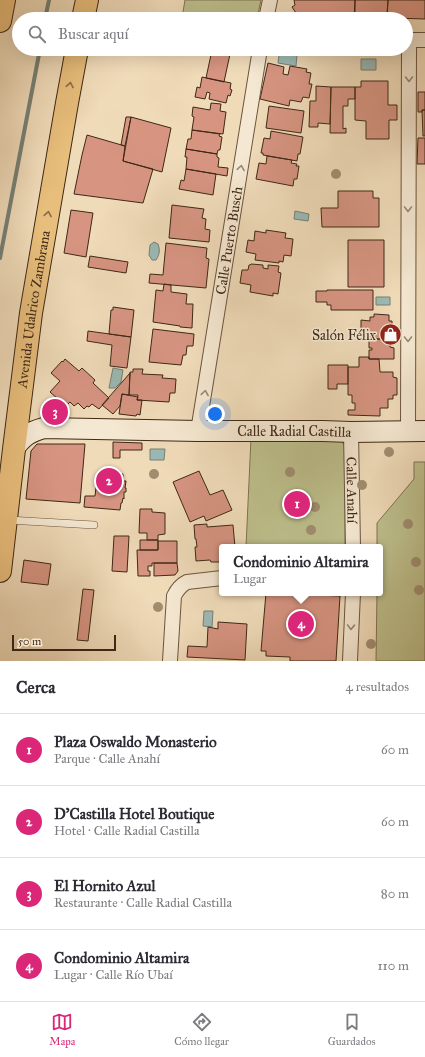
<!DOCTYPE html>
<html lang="es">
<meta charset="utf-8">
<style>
body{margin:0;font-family:"IM FELL Great Primer",serif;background:#f2f2f3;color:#2b2b33}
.scale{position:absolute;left:12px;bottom:10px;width:104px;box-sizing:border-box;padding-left:4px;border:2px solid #3f2816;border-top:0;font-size:11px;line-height:14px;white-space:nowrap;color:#3f2816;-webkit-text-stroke:3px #f5e8d2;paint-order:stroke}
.you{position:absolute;left:215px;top:414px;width:14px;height:14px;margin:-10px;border:3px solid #fff;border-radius:50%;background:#1a73e8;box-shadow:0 0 0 6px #1a73e833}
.badge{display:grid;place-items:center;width:26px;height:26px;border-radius:50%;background:#db2777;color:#fff;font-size:13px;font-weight:700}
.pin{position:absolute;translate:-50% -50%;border:2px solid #fff;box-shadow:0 1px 4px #0006}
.popup{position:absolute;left:219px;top:544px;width:164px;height:52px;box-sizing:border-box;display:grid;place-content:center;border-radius:4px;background:#fff;filter:drop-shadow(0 1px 3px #0005);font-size:13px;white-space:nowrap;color:#7c7c81}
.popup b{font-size:15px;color:#2b2b33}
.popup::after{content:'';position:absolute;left:50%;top:100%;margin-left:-8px;border:8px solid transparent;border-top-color:#fff}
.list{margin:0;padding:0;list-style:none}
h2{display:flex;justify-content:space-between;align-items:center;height:52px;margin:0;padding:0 16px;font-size:17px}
h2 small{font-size:13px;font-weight:400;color:#7c7c81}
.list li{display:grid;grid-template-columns:26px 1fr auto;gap:12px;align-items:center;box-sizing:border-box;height:72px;padding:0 16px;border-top:1px solid #e1e1e2}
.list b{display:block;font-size:15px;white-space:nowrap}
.list p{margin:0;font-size:13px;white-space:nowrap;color:#7c7c81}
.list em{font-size:13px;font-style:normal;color:#7c7c81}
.icon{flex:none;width:22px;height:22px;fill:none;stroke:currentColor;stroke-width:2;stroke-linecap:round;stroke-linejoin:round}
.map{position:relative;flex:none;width:425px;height:661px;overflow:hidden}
.search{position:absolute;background:#fff;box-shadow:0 4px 16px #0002;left:12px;right:12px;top:12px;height:44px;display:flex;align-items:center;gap:10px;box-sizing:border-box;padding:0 14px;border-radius:22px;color:#7c7c81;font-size:15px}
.sheet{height:340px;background:#fff}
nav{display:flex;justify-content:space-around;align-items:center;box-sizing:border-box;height:56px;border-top:1px solid #e1e1e2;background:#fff;font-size:11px;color:#7c7c81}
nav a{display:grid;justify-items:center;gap:2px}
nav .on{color:#db2777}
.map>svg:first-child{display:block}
</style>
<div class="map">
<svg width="425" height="661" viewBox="0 0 425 661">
<rect width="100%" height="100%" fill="#f0dbb9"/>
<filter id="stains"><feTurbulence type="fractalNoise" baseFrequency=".005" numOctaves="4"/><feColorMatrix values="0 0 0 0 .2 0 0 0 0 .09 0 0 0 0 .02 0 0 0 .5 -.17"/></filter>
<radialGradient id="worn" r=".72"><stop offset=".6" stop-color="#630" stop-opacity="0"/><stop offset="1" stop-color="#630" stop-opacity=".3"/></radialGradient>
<path fill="#bdbf8c" stroke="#7e7451" d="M185,0h76l-4,19h-70l-5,-1z
M251,438h87l5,5 2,5v99h-99z
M414,462h11v199h-49l1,-68h3v-46h-3v-24l37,-44z"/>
<path fill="#9bbab6" stroke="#768076" d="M279,55h18l-1,11 -18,-3z
M361,59h15v11h-15z
M295,211l14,3 -1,7 -14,-2z
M154,242l4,2c2,6 2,10 -2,16h-4l-3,-5 1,-10z
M376,297h14v8h-14z
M113,368l10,2 -2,12 -6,6h-6z
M150,449h15l-1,11h-14z
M204,611h9l-1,16 -9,-1z"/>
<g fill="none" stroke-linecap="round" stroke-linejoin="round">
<path stroke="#768076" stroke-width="4" d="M45,19l4,-19
M0,258l40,-209"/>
</g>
<path fill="#d69481" stroke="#3f2816" d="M294,0h61l-1,19h-9v-3h-5l-1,3h-10v-3h-2l-1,3h-9v-3h-19l-6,-9 3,-2z
M355,0h33l-1,19h-4v-2h-6v2h-17l1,-4h-6z
M388,0h37v19l-32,-1v-3l-6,-1z
M212,50l18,4 -6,28 -18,-4z
M268,63l16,4 -1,7 5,1 2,-9 17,3 -1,3 5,1 -2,11h3l-3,14 -6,-1 -2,5 -11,-2 -1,6 -29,-7z
M202,77l29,6 -1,6 2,1 -2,6 -2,-1 -2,8 -17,-4 1,-6 -3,-1 -2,7 -10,-2 2,-10 3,1z
M361,81h27v24h9v15h-8v19h-23v-18l-11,-1v-33h6z
M316,86l15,1 -1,37 -12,-1v4h-9l1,-26h6z
M331,87h24v12h-7v7h-5v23l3,-1v5h-16z
M418,92h7v18h-3v2h-4z
M211,103l10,1 -1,7 6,1 -3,22 -31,-4 2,-13 -2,-1 1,-9 17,3z
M269,106l35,5 -3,22 -35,-5z
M422,110h3v26h-2z
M126,117h5l-6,29 -4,-1z
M131,117l40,11 -9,44 -39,-11z
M192,130l28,4 -1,2 3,1 -2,13h-2l-1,4 -31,-5 2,-10h3z
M271,131l32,6 -3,17h-2l-1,7 -34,-6v-2h-2l3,-15 6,1z
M87,135l38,11 -2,15 30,8 -10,34 -69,-9 8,-39z
M418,138h7v26h-8z
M186,149l31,5v3l2,1 -1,9 10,1 -1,8 -41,-7 1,-12h-2z
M267,156l25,4 -1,3 6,1 -1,2h3l-2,13h-3l-1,7 -37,-7 3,-16 7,1z
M186,169l30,5 -3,21 -34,-6 2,-9 3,1z
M338,191h35v7h6v29h-57l-1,-19h17z
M172,205l32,4 -2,9 4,1 -1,10 5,1 -1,12 -40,-4z
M71,210l22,3 -7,44 -22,-4z
M266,230l20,3 -1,5 8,1 -2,17 -7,-1 -1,7 -4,-1v2l-24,-3 1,-6 -10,-2 2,-12 6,1 1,-10 11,2z
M348,240h36v47h-36z
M166,243l41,5 -1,10 3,1 -3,29 -57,-5 1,-9 13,1z
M90,256l38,6 -2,11 -38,-6z
M251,264l12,1v3l5,1v-4l11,1 -1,6 3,1 -3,21 -5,-1v3l-23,-4 1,-7 -11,-2 2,-13h6l1,-5h1z
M164,284l7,1v7l16,2 -1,10h7l-1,24 -12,-1v-1l-27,-4 3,-32 7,1z
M327,290h46v20h-42v-5h-4v-3h-11v-11h11z
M113,307l21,3 -3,27 -22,-3 2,-24h2z
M374,314l15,1v6h3v18h-31v-19l9,1v-4h4z
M153,329l41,5 -1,12h-6l-1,9h-3l-2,10 -32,-3z
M88,331l43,6 -4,31 -17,-2 2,-21 -25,-4z
M369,339h21v8l4,1v11h-25v-9h3v-2h-3z
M359,357h10v2h10l1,13h13v5l4,1v17h-4v4h-5v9h-8v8l-32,-1v-5h7v-7h-3v-8h-4v-28h11z
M65,359l14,12 3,-3 13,12 -2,3 16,15 -10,11 -7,-5 -3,3 -2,-1 -3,3 -6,-6 -4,3 -4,-4 -4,4 -16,-14 10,-11 -9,-8 11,-12 1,1z
M328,365h20v19h-11v5h-9z
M133,369h10l-1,5 21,1 -1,3 14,1 -1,14h-5l-1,9 -32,-2 1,-5h-9l1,-23h3z
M130,373l-1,22 -7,-1 -2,12 -7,8 -11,-9z
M122,394l16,3 -1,3h5l-2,15 -3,-1 -1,2 -17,-2z
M113,442l29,1v7h-22v8h-7z
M37,444h48l-5,59 -54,-4 5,-48z
M199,471l11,24 13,-5 9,20 -26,11 -2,-5 -14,6 -17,-40z
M104,473l19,1v7h3l-1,7h1v4h-2v7l-1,-1 -1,5h-1l-1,7 -36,-3 1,-11h10l2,-17 3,1 1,-4h3z
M140,509h12v3l13,1v21l-7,1v5h-11v-7h-8z
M207,524v3l26,-2 2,22h-13v15h-11l-1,-2 -14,1 -1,-14h2l-1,-8h-1l-1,-14z
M114,536h15l-2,36 -15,-1z
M140,540h18v10h-18z
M158,541h19v22h-25v3h-4v5h2v5h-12l-1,-26h21z
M24,560l27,4 -3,21 -27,-3z
M154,563h23l1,8 -3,4 -21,1z
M83,589l11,1 -6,51 -11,-1z
M266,593l74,3 -4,65h-46v-4l-24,-1v-5h-5z
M218,622l29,2 -2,36 -58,-3 1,-11 19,1 1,-20 10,2z"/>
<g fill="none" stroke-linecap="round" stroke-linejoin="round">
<defs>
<path id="lane" d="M8,520l86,5"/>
<g id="street">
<path d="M266,19l4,-19"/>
<path d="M406,40h19"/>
<path id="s1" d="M198,431l62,-382"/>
<path d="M408,431l1,-391"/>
<path id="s2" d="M351,432l2,115"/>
<path d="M170,661l4,-65c3,-6 7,-11 13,-14l35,-4"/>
<path d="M350,661l3,-68"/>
</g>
<g id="secondary">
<path id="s3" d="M14,449c8,-12 15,-17 30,-21l154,3h125l28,1 74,-1"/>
</g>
<g id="highway">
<path d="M83,19l4,-19"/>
<path d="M0,21l4,-21"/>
<path id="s4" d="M0,571l14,-122 17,-136 36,-210 10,-54"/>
</g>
</defs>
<use href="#lane" stroke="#6b553f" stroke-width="8"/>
<use href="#street" stroke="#6b553f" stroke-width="16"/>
<use href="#secondary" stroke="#3f2816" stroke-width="22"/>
<use href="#highway" stroke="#3f2816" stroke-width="24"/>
<use href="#lane" stroke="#f5e8d2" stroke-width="7"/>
<use href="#street" stroke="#f5e8d2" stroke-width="14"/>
<use href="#secondary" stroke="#f5e8d2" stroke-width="20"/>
<use href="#highway" stroke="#e8be7c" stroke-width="22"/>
</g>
<g fill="#a08d70">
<circle cx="336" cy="174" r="5"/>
<circle cx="389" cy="452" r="5"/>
<circle cx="290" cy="472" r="5"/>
<circle cx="154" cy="474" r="5"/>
<circle cx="362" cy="485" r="5"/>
<circle cx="315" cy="507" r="5"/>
<circle cx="408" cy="524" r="5"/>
<circle cx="311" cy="530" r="5"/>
<circle cx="416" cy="562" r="5"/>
<circle cx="419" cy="590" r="5"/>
<circle cx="158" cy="607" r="5"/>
<circle cx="371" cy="644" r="5"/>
</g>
<defs><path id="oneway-chevron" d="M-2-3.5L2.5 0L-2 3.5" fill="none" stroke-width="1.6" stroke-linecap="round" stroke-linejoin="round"/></defs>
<g stroke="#9a8874">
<use href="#oneway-chevron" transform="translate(409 79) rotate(90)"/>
<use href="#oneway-chevron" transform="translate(241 168) rotate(-81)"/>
<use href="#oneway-chevron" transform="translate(408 209) rotate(90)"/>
<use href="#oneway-chevron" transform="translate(408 339) rotate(90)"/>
<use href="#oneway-chevron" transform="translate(205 393) rotate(-81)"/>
<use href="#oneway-chevron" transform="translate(351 627) rotate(92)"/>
</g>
<g stroke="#8b6c44">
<use href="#oneway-chevron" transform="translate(70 85) rotate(-79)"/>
<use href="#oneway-chevron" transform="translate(48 214) rotate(-80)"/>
</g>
<defs>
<symbol id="shop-disc" viewBox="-11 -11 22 22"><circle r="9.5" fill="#8f2418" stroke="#f5e8d2"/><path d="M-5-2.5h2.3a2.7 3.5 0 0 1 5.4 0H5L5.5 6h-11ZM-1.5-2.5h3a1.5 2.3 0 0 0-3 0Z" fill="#fff"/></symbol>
</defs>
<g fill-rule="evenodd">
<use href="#shop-disc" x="378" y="322" width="25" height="25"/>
</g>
<g text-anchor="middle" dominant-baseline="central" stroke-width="3" stroke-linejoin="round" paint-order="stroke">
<g font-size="14" fill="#3f2816" stroke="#f5e8d2">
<text stroke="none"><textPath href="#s1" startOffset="193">Calle Puerto Busch</textPath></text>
<text stroke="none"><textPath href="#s4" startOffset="264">Avenida Udalrico Zambrana</textPath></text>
<text stroke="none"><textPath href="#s3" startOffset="288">Calle Radial Castilla</textPath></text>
<text stroke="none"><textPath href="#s2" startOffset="58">Calle Anahí</textPath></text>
</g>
<g font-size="14" fill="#3f2816" stroke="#f5e8d2" text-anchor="end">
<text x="376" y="335">Salón Félix</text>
</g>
</g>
<rect width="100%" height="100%" filter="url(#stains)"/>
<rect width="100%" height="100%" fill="url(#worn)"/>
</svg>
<div class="scale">50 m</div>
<div class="you"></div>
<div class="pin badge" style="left:297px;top:504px">1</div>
<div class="pin badge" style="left:109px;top:481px">2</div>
<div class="pin badge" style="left:55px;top:412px">3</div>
<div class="pin badge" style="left:301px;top:624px">4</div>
<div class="popup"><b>Condominio Altamira</b>Lugar</div>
<div class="search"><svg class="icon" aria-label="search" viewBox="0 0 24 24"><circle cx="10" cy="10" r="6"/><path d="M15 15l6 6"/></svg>Buscar aquí</div>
</div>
<section class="sheet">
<h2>Cerca<small>4 resultados</small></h2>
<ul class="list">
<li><span class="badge">1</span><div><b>Plaza Oswaldo Monasterio</b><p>Parque · Calle Anahí</p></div><em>60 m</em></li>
<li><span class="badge">2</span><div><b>D'Castilla Hotel Boutique</b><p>Hotel · Calle Radial Castilla</p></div><em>60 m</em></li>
<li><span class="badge">3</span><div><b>El Hornito Azul</b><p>Restaurante · Calle Radial Castilla</p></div><em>80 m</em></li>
<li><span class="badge">4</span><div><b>Condominio Altamira</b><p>Lugar · Calle Río Ubaí</p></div><em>110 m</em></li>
</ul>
</section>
<nav>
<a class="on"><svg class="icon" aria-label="map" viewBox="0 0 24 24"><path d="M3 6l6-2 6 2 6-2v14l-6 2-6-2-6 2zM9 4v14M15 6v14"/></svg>Mapa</a>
<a><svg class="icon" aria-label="directions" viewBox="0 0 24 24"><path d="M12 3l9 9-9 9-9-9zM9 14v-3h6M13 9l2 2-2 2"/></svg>Cómo llegar</a>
<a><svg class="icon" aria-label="saved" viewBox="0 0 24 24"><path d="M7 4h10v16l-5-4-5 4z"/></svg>Guardados</a>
</nav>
